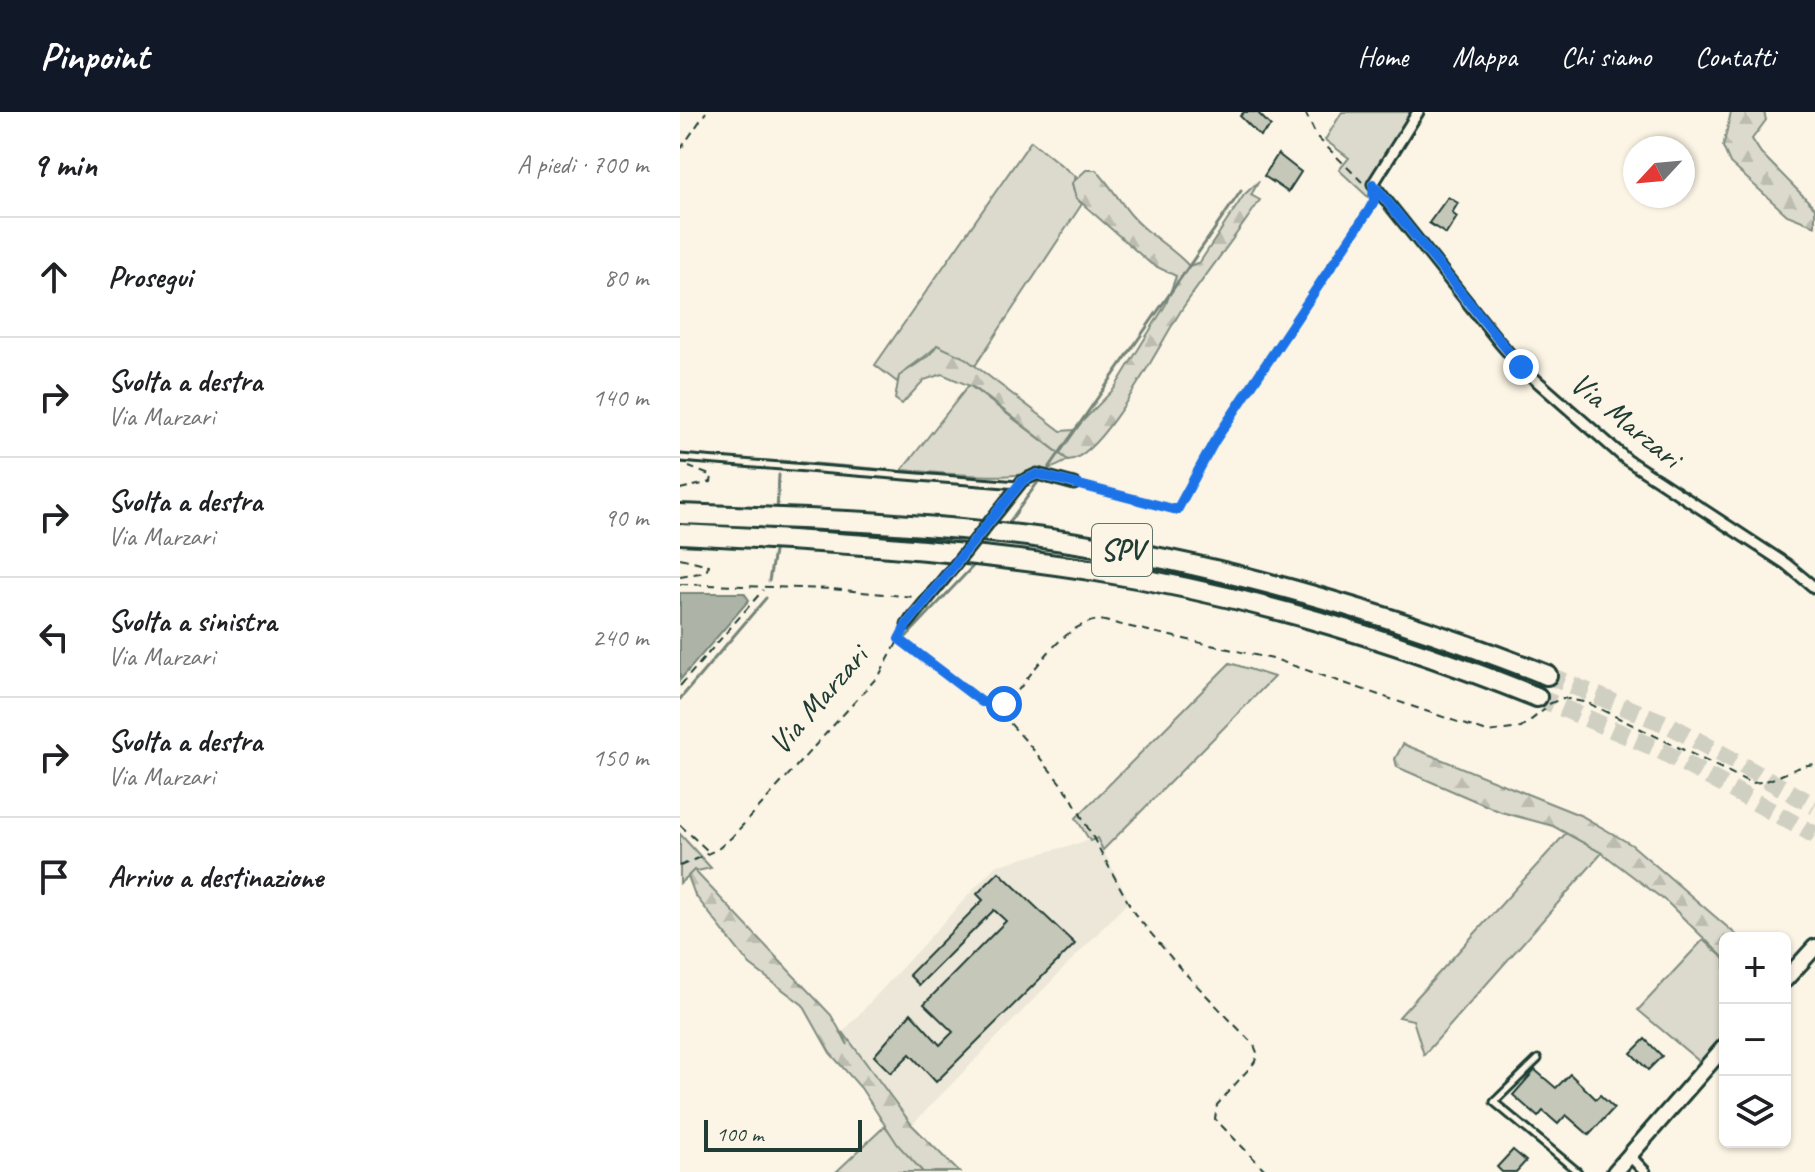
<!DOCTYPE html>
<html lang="it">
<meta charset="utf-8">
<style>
body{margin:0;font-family:Caveat,sans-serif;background:#f6f6f6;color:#202124}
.controls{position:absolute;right:24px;bottom:24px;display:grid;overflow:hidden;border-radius:12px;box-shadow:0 2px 6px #0004}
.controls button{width:72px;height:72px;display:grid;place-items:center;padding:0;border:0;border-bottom:2px solid #e0e0e0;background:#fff;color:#202124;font:40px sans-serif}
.compass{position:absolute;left:943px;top:24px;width:72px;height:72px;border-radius:50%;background:#fff;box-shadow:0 2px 6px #0004;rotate:244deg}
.scale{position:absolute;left:24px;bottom:20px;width:158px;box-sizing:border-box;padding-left:8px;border:4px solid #1f3d34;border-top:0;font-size:22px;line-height:28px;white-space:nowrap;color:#1f3d34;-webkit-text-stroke:6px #fcf5e5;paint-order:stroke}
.stop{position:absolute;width:24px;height:24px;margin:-18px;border:6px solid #1a73e8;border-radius:50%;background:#fff}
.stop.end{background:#1a73e8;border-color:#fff;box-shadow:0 2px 8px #0008}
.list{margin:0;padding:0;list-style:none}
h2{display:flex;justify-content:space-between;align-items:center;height:104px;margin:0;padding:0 32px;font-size:34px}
h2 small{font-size:26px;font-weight:400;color:#757577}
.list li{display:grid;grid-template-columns:52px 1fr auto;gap:24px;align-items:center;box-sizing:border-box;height:120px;padding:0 32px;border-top:2px solid #e0e0e0}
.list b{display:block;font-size:30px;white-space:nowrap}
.list p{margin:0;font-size:26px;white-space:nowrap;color:#757577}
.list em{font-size:26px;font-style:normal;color:#757577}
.icon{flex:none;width:44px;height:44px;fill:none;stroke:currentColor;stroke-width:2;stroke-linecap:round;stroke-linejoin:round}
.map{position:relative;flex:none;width:1135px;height:1060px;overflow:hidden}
header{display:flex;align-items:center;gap:48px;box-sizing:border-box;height:112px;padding:0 40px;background:#111827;color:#fff}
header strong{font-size:38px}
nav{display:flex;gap:44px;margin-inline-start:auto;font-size:28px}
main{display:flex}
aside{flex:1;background:#fff}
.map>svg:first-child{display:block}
</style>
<header>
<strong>Pinpoint</strong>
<nav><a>Home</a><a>Mappa</a><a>Chi siamo</a><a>Contatti</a></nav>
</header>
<main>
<aside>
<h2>9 min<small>A piedi · 700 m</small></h2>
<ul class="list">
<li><svg class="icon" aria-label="ahead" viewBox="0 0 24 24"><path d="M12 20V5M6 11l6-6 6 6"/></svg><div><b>Prosegui</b></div><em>80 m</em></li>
<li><svg class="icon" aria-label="right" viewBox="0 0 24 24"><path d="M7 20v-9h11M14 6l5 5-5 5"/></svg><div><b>Svolta a destra</b><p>Via Marzari</p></div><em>140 m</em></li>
<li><svg class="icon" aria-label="right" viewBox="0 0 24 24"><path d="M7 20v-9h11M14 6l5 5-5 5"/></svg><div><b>Svolta a destra</b><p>Via Marzari</p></div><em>90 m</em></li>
<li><svg class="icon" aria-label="left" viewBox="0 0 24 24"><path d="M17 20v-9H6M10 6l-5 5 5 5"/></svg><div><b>Svolta a sinistra</b><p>Via Marzari</p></div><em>240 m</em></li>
<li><svg class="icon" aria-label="right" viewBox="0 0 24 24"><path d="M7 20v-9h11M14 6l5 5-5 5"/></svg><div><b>Svolta a destra</b><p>Via Marzari</p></div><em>150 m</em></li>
<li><svg class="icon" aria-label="arrive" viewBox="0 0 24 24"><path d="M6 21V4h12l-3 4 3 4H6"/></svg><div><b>Arrivo a destinazione</b></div></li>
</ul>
</aside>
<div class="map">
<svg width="1135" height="1060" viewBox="0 0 1135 1060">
<defs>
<pattern id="forest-firs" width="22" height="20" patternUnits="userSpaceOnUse" patternTransform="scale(2)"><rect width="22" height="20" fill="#dcdacc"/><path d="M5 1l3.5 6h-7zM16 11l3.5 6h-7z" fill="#bcbcb0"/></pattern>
</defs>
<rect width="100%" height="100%" fill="#fcf5e5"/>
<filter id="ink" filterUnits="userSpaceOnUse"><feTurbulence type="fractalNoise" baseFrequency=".0125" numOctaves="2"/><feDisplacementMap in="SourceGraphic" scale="16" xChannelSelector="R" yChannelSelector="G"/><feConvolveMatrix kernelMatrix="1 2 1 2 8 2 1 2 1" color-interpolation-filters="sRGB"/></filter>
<g filter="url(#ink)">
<path fill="#ece7d8" d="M417,726l32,63 -217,224 -69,-93 152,-166z"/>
<path fill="#dcdacc" stroke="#7e8c80" stroke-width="2" d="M662,0h79l-53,85 -29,-27 10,-12 -24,-18z
M351,29l45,36 -4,7 4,14 6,6 -107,162 -38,-21c-10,14 -34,22 -40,37l-22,-17z
M289,273l99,75c-38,26 -119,13 -166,10z
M550,551l44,14 -171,173 -6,-12 -7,3 -14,-23z
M886,721l36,20 -178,202 -11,-35 -14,-3z
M0,722l31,34 -18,4 -13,11z
M1023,828l22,19v87l-19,21 -68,-57z
M205,1014l38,46h-87z"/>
<path fill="url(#forest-firs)" stroke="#7e8c80" stroke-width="2" d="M1051,0h33l2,8 -14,19 9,14 54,55v18l-28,-11 -57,-52 -7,-16z
M406,58h10c14,14 23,31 36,46 17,20 40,31 57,50l11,-4 44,-67 15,-14 -8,14 9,5c-24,36 -51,70 -76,106 -20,29 -81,153 -116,154l-93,-72 -33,-14 -18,6 -22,24 -7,-5 4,-23 31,-21 7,-10 28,13 96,73 13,-1 40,-41 52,-85 10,-28 -25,-12 -75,-66 -4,-15z
M723,632l179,72 50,29 108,93h-15v21l-57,-56 -66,-50 -49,-27 -52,-14 -104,-45 -2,-8z
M14,758l137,145 17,30 -5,-13 69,93 47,47h-36l-25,-27 -37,-57 -31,-35 -27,-48 -53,-40 -55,-70 -7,-19z"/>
<path fill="#aeb3a7" stroke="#758479" stroke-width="2" d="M0,481h64l5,7 -69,80z"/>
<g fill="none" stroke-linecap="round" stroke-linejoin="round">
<path stroke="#758479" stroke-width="3" d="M100,349l117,10
M369,356l192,-277
M97,399l2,-36
M325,416l33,-46
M89,469l6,-35
M226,525l71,-75
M0,587l86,-101"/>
</g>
<path fill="#c5c7b9" stroke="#1f3d34" stroke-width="2" d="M564,0h13l14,14 -11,10 -20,-20z
M598,42l23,18 -13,20 -24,-16z
M768,85l10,6 -6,10 5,4 -11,17 -17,-11z
M319,760l76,72 -139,138 -26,-28 -19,19 -17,-17 37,-43 29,32 13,-13 -29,-28 82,-83 -12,-11 -75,75 -10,-10 74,-75 -6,-6z
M965,927l17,17 -14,14 -17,-17z
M855,958l21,18 14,-14 26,25 4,-4 14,13 -25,27 -23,-20 -8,9 -15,-13 -5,6 -25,-22z
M833,1038l13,11 -10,11h-14l-5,-5z"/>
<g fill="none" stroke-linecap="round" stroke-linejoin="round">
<path stroke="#d0d0c2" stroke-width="18" stroke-dasharray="18 9" stroke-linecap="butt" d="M867,563l124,51 144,80
M857,585l121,52 157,86"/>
<defs>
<path id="service" d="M0,346l338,27
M858,947l-44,43 84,70"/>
<path id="minor" d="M738,0l-45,72 127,159 21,24 106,93 159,104 29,24
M319,398l23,-29 15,-7 37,10
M227,512l45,-55
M949,1043l16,17"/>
<path id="secondary" d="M1105,868l30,-33
M935,1060l110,-126"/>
<path id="motorway" d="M0,402c123,5 247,8 370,25 171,24 336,73 497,136
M0,422c139,7 278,15 416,37 151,24 299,69 441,126"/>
</defs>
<use href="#service" stroke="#1f3d34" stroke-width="11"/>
<use href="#minor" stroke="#1f3d34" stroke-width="15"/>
<use href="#secondary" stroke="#1f3d34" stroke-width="20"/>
<use href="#motorway" stroke="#1f3d34" stroke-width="24"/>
<path stroke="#1f3d34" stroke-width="2" stroke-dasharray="8 6" stroke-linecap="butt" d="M625,0l12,25 45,45
M0,38l26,-38
M403,375l94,23 37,-68 159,-239
M0,377l31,-7 1,-6 -23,-9
M0,446l29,7 -3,7 -26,4
M0,472l152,5 82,8
M219,527l108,81 20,22 43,53 64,118 45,54 75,78 4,10 -4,8 -37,42 -2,14 52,53
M0,574l83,-96
M302,590l22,2 6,-4c23,-26 52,-77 90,-80l177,40 210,72 34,-4 24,-19
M869,592l14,-6 25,5 163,80c24,0 40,-17 64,-19
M0,713l28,26
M0,754l38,-17 14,-12 148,-163 23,-42"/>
<use href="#service" stroke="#fcf5e5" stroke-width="5"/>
<use href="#minor" stroke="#fcf5e5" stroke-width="9"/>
<use href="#secondary" stroke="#fcf5e5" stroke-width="14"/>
<use href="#motorway" stroke="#fcf5e5" stroke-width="18"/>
<defs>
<path id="minor-bridge" d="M272,457l47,-59"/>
</defs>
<use href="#minor-bridge" stroke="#1f3d34" stroke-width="15" stroke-linecap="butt"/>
<use href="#minor-bridge" stroke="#fcf5e5" stroke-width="9"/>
</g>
</g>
<g fill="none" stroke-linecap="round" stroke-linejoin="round" filter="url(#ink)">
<path stroke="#1a73e8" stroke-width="10" d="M324,592l-22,-2 -83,-63 8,-15 115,-143 15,-7 140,36 37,-68 155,-232 5,-9 -1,-17 148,183"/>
</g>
<g text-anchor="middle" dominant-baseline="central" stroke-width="7" stroke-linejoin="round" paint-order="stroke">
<rect fill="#fcf5e5" stroke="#617469" stroke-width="2" x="412" y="412" width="60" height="52" rx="6"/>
<g font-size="30" font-weight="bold" fill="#1f3d34">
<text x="442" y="438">SPV</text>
</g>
<g font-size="32" fill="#1f3d34" stroke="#fcf5e5">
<text transform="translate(946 308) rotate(39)">Via Marzari</text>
<text transform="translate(138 588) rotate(-49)">Via Marzari</text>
</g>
</g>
</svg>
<div class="controls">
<button>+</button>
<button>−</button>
<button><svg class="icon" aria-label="layers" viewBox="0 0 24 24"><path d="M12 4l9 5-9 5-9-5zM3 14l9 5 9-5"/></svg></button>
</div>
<svg class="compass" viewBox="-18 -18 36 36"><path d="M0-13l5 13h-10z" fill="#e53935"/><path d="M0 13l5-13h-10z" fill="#757577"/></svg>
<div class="scale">100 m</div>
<div class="stop" style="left:324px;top:592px"></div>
<div class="stop end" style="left:841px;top:255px"></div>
</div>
</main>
